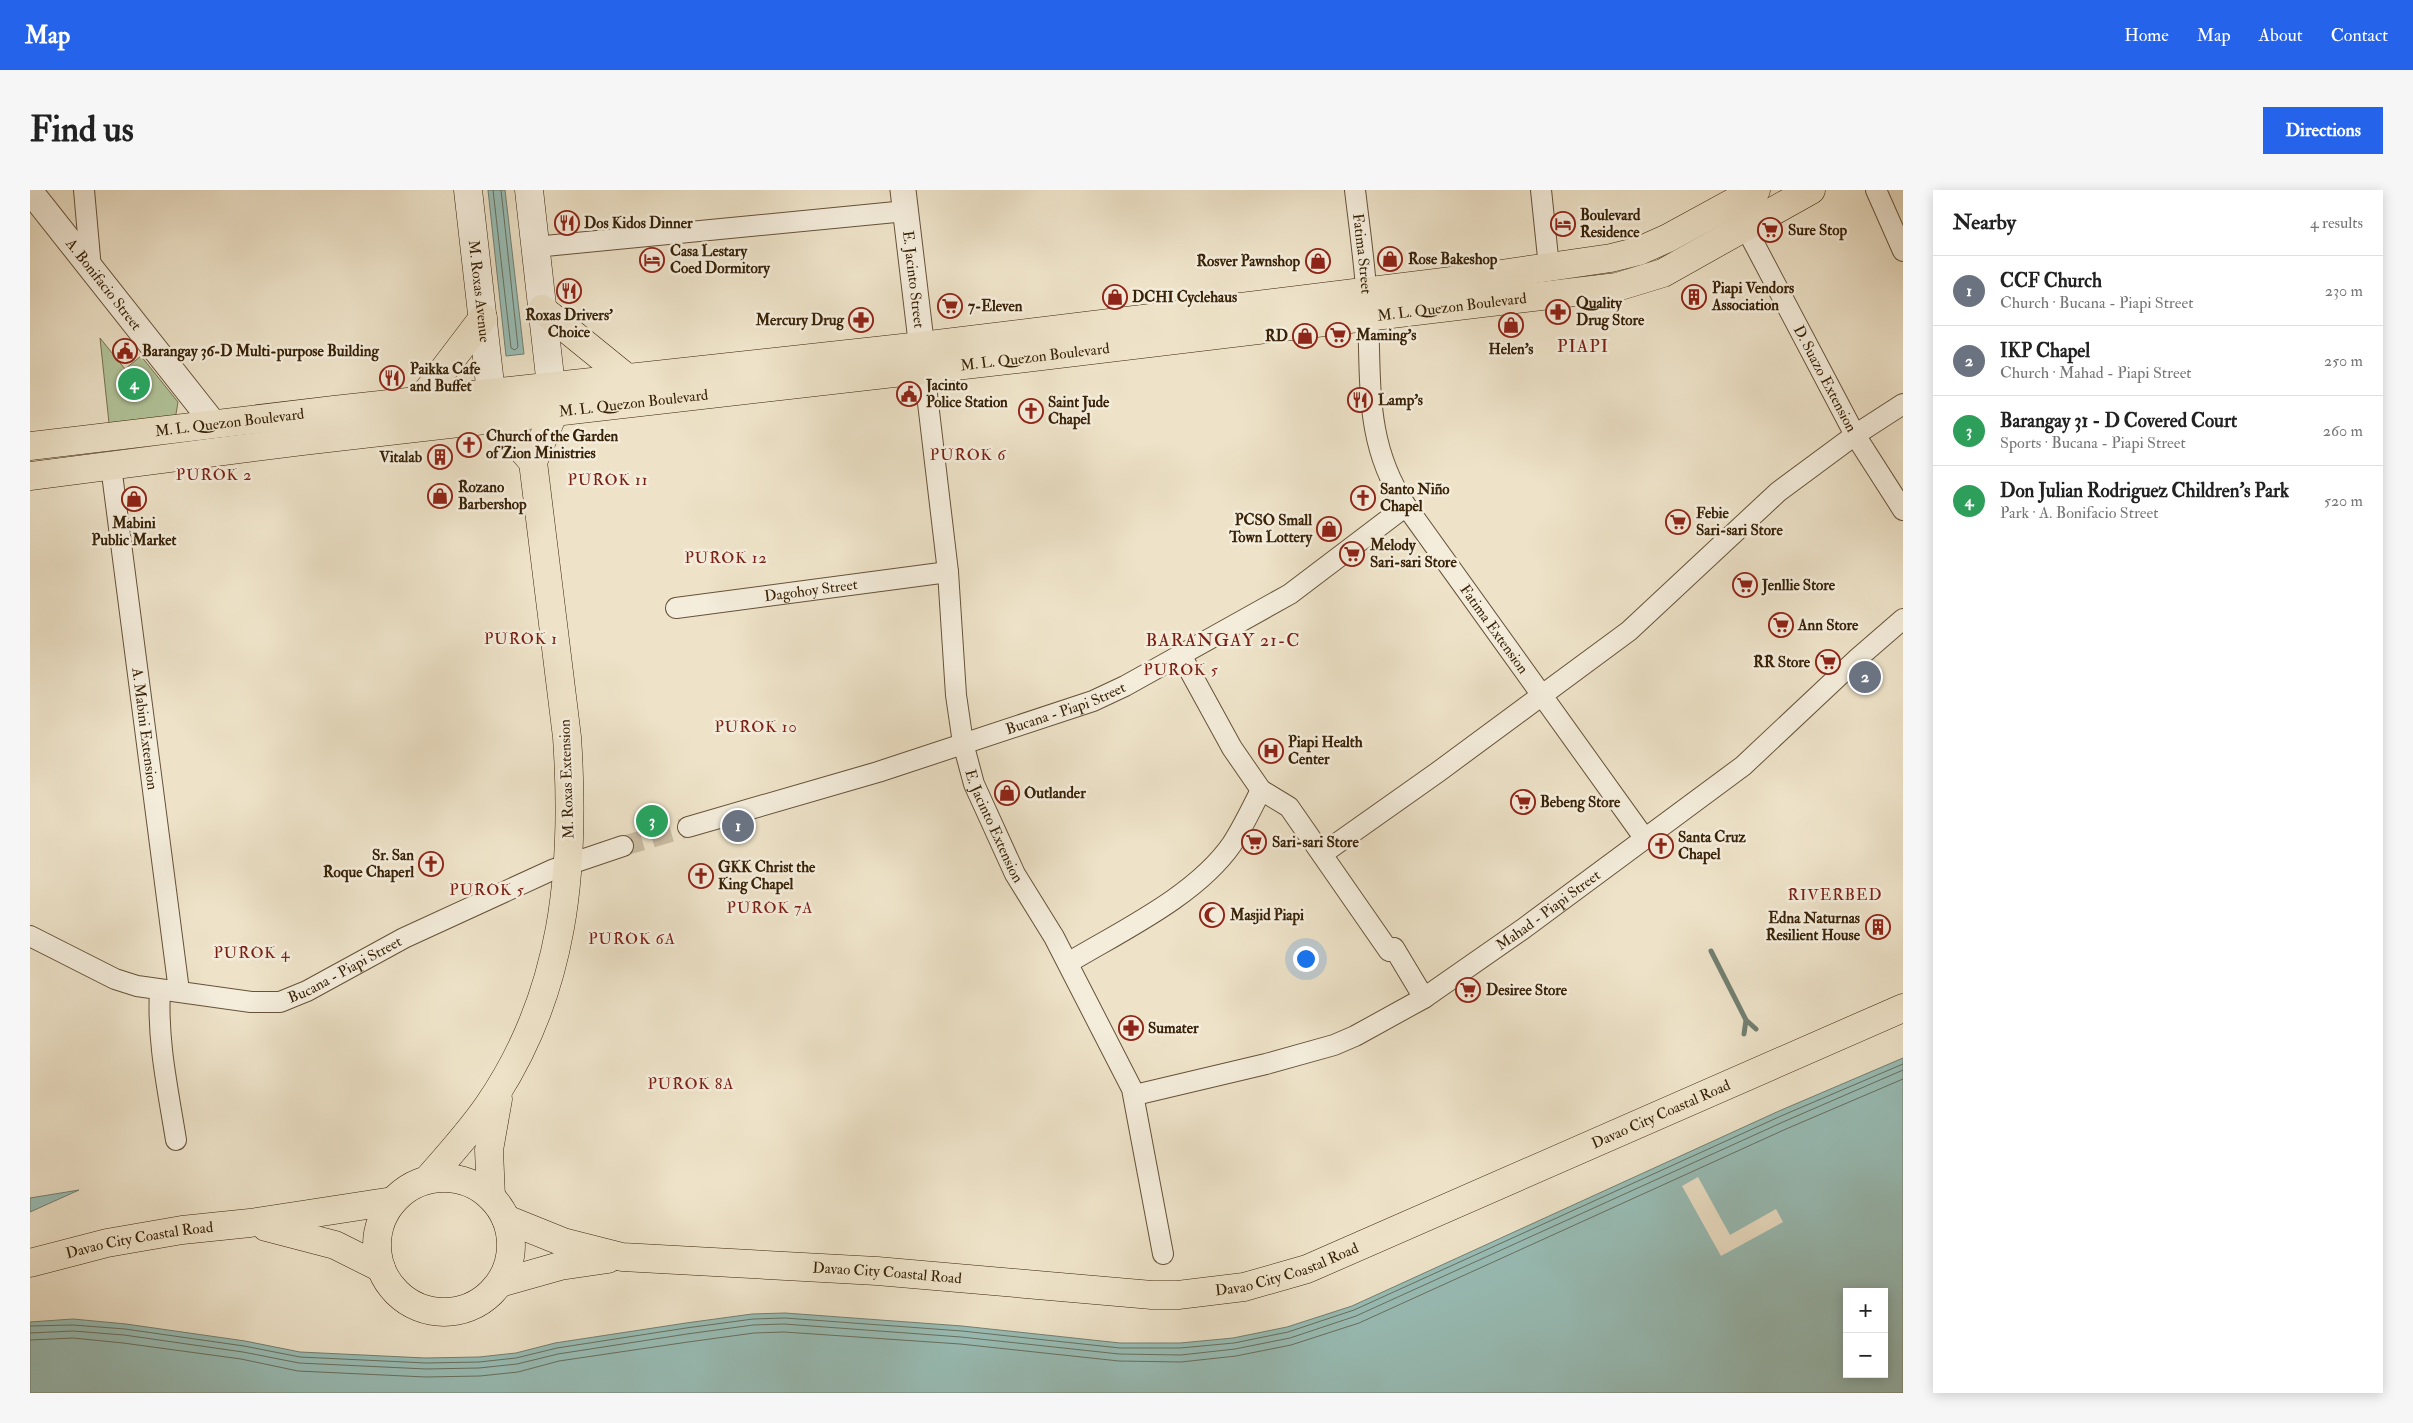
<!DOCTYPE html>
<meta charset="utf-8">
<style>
body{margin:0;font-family:"IM FELL Double Pica",serif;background:#f6f6f6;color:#222}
.controls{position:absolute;right:15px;bottom:15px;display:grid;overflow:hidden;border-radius:0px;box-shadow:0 2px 12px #0003}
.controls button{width:45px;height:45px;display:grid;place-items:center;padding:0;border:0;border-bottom:1px solid #e0e0e0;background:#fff;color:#222;font:25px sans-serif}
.you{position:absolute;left:1275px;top:768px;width:18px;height:18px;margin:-12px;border:4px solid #fff;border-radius:50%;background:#1a73e8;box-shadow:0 0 0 8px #1a73e833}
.badge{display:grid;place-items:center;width:32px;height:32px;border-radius:50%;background:#2563eb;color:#fff;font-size:16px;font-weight:700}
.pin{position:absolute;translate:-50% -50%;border:2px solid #fff;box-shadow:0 1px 5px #0006}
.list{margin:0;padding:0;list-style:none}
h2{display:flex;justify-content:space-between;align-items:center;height:65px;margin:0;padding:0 20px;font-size:21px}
h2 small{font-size:16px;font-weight:400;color:#767676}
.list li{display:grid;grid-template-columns:32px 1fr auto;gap:15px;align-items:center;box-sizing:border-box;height:70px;padding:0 20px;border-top:1px solid #e0e0e0}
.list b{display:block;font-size:19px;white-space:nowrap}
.list p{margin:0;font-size:16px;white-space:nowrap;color:#767676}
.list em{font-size:16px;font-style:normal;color:#767676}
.map{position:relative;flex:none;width:1873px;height:1203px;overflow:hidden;border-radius:0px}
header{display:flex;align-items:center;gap:30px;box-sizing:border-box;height:70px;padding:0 25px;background:#2563eb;color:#fff}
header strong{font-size:24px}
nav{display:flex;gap:28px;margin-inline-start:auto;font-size:18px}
.intro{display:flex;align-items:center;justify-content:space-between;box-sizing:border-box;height:120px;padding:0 30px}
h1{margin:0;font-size:35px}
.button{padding:12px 22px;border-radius:0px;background:#2563eb;color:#fff;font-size:18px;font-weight:700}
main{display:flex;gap:30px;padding:0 30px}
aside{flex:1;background:#fff;border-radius:0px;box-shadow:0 2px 12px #0003}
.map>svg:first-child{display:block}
</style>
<header>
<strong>Map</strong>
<nav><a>Home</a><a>Map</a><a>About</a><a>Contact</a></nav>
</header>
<div class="intro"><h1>Find us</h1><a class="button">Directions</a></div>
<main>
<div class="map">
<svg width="1873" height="1203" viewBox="0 0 1873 1203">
<rect width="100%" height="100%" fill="#eee3c9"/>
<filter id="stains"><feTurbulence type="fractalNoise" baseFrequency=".004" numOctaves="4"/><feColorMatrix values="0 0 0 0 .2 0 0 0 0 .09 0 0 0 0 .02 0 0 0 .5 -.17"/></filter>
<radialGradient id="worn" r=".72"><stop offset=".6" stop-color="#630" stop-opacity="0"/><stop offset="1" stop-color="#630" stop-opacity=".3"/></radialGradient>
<path fill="#b3c59b" stroke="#767451" d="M70,148l25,31 16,-13 37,46 -2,12 -3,3 -64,6z"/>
<path fill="#99beb7" stroke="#728071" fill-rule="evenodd" d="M458,0h17l19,164 -18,2z
M1873,868v335h-1873v-71l43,-3 53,5 119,17 55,11 125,6 54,-1 37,-4 39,-10 131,-20 66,-9 33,-1 177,13 158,17h60l53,-5 54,-11 65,-21 427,-195zM1817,1102h37v82h-37z
M49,1000l-49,22v-14z"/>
<path fill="#eee3c9" d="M1668,987l32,58 46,-26 7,13 -62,34 -39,-70z"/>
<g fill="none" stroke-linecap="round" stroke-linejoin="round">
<path stroke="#68705f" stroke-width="1" d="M463,0l18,158 4,2 3,-3 -17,-157
M0,1136l43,-1 52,4 119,17 56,11 126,6 53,-1 37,-4 41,-10 129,-20 67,-9 32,-1 177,13 158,17h60l54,-5 54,-11 66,-22 427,-194 122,-52
M0,1143l43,-2 51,4 119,17 56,11 127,6 53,-1 38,-4 41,-10 129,-20 66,-9 31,-1 177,13 158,17 62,1 54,-6 55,-11 66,-22 427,-194 120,-52
M0,1150l43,-2 50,5 118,16 57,12 128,6 54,-1 38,-4 41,-11 129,-19 66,-9 30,-1 176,12 159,17 62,1 55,-6 55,-11 68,-22 427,-194 117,-50"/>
<path stroke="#728071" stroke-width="5" d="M1681,761l35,69 10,9
M1714,844l2,-14"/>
<path stroke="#cabca2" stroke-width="20" stroke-dasharray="20 10" stroke-linecap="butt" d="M593,656l65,-19"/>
<defs>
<g id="minor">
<path d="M54,0l7,79"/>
<path id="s1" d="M1325,0c5,42 11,83 13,125 3,70 -3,130 38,191l239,333"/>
<path d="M1511,0l8,77"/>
<path d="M1846,0l27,61"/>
<path id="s2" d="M1709,25l116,220 48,75"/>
<path d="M505,57l371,-36"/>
<path id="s3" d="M894,179l24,203 8,123 7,48 11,41 41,90 39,63 78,152 31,165"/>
<path id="s4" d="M81,276l68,525"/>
<path id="s5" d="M646,418l272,-36"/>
<path d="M1151,465l51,93 29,42 28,17 100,144 5,-3 30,50"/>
<path id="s6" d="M658,637l190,-55 215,-71 32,-15 165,-92 116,-88"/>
<path d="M1292,664l116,-82 191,-141 149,-139 77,-57 48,-31"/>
<path id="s7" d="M0,746l85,43 22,7 114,16h29l27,-11 97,-53 148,-68 71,-24"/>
<path d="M1038,773c53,-32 128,-67 164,-119 11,-17 20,-36 29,-54"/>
<path d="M130,800c-3,51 8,100 16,150"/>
<path id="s8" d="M1105,905l131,-31 68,-19 21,-9 69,-38 99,-69 220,-163 115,-108 45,-39"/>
</g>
<g id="tertiary">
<path id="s9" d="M873,0l21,176"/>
<path id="s10" d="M0,1l185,234"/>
</g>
<g id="secondary">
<path id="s11" d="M438,0l23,203"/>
<path d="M499,0l22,196"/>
</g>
<g id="primary">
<path d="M512,119l85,69"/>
<path d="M390,211l63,-83"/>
<path d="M463,216l2,13 38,43"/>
<path id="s12" d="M0,256l304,-36 587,-64 539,-66 151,-22 28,-7 29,-13 88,-48"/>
<path id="s13" d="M0,286l272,-35 715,-82 600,-72 46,-14 148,-83"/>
<circle cx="414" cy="1055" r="67"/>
<path d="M398,989c21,-24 42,-47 60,-73 77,-112 88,-237 79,-369l-34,-275 21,-50 -1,-14"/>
<path d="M461,1007l-2,-47 9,-51"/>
<path id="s14" d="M476,1029l57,23 59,15 255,14 275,24h26l66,-8 63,-18 596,-261"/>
<path d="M236,1037l69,18 46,23"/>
<path id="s15" d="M0,1073l77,-20 75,-13 68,-7 143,-22"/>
<path d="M470,1093l60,-17 48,-7"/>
</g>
</defs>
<use href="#minor" stroke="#665238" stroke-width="22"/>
<use href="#tertiary" stroke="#665238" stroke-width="27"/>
<use href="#secondary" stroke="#382207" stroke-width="29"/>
<use href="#primary" stroke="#382207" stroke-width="29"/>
<use href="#minor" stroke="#f4eddc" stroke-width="20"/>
<use href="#tertiary" stroke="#f4eddc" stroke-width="25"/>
<use href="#secondary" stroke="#f4eddc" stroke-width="28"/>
<use href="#primary" stroke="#eee3c9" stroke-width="28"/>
</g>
<defs>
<symbol id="restaurant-ring" viewBox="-11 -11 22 22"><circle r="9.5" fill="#f4eddc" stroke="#8f2418" stroke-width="1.5"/><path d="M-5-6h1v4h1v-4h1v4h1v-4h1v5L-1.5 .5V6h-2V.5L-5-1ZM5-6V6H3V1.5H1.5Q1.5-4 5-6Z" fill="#8f2418"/></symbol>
<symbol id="hotel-ring" viewBox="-11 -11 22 22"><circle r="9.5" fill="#f4eddc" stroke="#8f2418" stroke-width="1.5"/><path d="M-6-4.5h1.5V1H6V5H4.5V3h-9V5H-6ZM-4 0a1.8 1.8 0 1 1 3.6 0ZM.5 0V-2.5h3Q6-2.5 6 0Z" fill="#8f2418"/></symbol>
<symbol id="supermarket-ring" viewBox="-11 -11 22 22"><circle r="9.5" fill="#f4eddc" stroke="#8f2418" stroke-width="1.5"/><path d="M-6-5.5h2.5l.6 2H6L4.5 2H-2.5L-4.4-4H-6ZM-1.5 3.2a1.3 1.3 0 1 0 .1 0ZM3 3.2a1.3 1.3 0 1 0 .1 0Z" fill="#8f2418"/></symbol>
<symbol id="shop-ring" viewBox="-11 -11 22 22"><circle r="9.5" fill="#f4eddc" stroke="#8f2418" stroke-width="1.5"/><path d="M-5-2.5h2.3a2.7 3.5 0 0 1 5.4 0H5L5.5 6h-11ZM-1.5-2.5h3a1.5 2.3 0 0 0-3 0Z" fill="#8f2418"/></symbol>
<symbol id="building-ring" viewBox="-11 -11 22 22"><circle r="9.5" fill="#f4eddc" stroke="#8f2418" stroke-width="1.5"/><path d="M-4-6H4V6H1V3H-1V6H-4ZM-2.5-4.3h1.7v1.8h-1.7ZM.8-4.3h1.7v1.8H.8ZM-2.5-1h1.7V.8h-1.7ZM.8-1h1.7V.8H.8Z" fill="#8f2418"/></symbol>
<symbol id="pharmacy-ring" viewBox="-11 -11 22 22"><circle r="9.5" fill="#f4eddc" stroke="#8f2418" stroke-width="1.5"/><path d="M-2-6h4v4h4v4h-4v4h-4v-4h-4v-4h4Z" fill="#8f2418"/></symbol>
<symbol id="civic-ring" viewBox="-11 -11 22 22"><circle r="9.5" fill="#f4eddc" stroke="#8f2418" stroke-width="1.5"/><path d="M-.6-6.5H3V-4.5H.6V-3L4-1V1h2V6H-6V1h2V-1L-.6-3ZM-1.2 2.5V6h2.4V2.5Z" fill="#8f2418"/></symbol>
<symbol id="church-ring" viewBox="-11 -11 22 22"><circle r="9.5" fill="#f4eddc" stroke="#8f2418" stroke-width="1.5"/><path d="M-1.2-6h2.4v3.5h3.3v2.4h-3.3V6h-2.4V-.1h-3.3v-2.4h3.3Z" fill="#8f2418"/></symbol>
<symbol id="hospital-ring" viewBox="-11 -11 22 22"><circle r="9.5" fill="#f4eddc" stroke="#8f2418" stroke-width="1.5"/><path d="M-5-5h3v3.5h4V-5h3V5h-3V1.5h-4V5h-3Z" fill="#8f2418"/></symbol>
<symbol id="mosque-ring" viewBox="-11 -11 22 22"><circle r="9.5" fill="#f4eddc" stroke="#8f2418" stroke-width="1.5"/><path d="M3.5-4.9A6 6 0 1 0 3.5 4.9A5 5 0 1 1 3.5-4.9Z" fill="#8f2418"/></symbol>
</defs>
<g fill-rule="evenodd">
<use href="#restaurant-ring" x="523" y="19" width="28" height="28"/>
<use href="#hotel-ring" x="1519" y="20" width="28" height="28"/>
<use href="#supermarket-ring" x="1726" y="26" width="28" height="28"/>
<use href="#shop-ring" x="1346" y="55" width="28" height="28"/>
<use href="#hotel-ring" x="608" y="56" width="28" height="28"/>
<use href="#shop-ring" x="1274" y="57" width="28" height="28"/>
<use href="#restaurant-ring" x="525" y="87" width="28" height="28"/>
<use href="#shop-ring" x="1071" y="93" width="28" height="28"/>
<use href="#building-ring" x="1650" y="93" width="28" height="28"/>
<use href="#supermarket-ring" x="906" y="102" width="28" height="28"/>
<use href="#pharmacy-ring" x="1514" y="108" width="28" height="28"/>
<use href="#pharmacy-ring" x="817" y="116" width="28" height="28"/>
<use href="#shop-ring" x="1467" y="121" width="28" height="28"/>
<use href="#supermarket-ring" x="1294" y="131" width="28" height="28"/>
<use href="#shop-ring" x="1261" y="132" width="28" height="28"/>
<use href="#civic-ring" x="81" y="147" width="28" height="28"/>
<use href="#restaurant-ring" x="348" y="174" width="28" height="28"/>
<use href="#civic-ring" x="865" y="190" width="28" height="28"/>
<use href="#restaurant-ring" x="1316" y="196" width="28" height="28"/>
<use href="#church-ring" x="987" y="207" width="28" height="28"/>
<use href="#church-ring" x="425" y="241" width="28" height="28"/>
<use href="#building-ring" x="396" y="253" width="28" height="28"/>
<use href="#shop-ring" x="396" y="292" width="28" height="28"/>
<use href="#church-ring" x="1319" y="294" width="28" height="28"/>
<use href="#shop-ring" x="90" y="295" width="28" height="28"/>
<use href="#supermarket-ring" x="1634" y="318" width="28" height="28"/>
<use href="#shop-ring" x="1285" y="325" width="28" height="28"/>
<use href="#supermarket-ring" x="1308" y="350" width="28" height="28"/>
<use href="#supermarket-ring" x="1701" y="381" width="28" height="28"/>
<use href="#supermarket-ring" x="1737" y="421" width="28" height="28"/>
<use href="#supermarket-ring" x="1784" y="458" width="28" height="28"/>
<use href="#hospital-ring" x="1227" y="547" width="28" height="28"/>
<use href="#shop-ring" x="963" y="589" width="28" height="28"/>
<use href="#supermarket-ring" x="1479" y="598" width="28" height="28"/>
<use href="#supermarket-ring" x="1210" y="638" width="28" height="28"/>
<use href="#church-ring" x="1617" y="642" width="28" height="28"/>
<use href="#church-ring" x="387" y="660" width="28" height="28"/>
<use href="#church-ring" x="657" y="672" width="28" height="28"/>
<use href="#mosque-ring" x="1168" y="711" width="28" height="28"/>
<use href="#building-ring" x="1834" y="723" width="28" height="28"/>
<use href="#supermarket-ring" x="1424" y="786" width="28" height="28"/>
<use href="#pharmacy-ring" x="1087" y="824" width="28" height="28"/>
</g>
<g text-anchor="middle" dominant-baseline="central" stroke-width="5" stroke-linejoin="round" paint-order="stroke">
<g font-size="15" font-weight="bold" fill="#382207" stroke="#f4eddc" text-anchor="start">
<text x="1550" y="25">Boulevard<tspan x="1550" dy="17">Residence</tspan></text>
<text x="554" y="33">Dos Kidos Dinner</text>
<text x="1758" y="40">Sure Stop</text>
<text x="640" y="61">Casa Lestary<tspan x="640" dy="17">Coed Dormitory</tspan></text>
<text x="1378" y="69">Rose Bakeshop</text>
<text x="1270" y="71" text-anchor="end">Rosver Pawnshop</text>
<text x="1682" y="98">Piapi Vendors<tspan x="1682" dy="17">Association</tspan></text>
<text x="1102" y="107">DCHI Cyclehaus</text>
<text x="1546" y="113">Quality<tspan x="1546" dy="17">Drug Store</tspan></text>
<text x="938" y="116">7-Eleven</text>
<text x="539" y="125" text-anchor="middle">Roxas Drivers'<tspan x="539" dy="17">Choice</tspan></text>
<text x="814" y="130" text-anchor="end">Mercury Drug</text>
<text x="1326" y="145">Maming's</text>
<text x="1258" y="146" text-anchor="end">RD</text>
<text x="1481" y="159" text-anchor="middle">Helen's</text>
<text x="112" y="161">Barangay 36-D Multi-purpose Building</text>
<text x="380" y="179">Paikka Cafe<tspan x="380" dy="17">and Buffet</tspan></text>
<text x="896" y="195">Jacinto<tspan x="896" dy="17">Police Station</tspan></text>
<text x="1348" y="210">Lamp's</text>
<text x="1018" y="212">Saint Jude<tspan x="1018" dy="17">Chapel</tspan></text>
<text x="456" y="246">Church of the Garden<tspan x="456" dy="17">of Zion Ministries</tspan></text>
<text x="392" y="267" text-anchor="end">Vitalab</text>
<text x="428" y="297">Rozano<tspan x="428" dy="17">Barbershop</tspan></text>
<text x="1350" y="299">Santo Niño<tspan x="1350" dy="17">Chapel</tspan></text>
<text x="1666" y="323">Febie<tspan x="1666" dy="17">Sari-sari Store</tspan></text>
<text x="1282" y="330" text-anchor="end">PCSO Small<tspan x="1282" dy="17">Town Lottery</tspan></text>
<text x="104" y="333" text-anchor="middle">Mabini<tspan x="104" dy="17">Public Market</tspan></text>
<text x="1340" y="355">Melody<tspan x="1340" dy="17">Sari-sari Store</tspan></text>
<text x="1732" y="395">Jenllie Store</text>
<text x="1768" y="435">Ann Store</text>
<text x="1780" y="472" text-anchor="end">RR Store</text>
<text x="1258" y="552">Piapi Health<tspan x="1258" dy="17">Center</tspan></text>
<text x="994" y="603">Outlander</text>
<text x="1510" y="612">Bebeng Store</text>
<text x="1648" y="647">Santa Cruz<tspan x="1648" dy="17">Chapel</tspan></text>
<text x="1242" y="652">Sari-sari Store</text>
<text x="384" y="665" text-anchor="end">Sr. San<tspan x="384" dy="17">Roque Chaperl</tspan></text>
<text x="688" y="677">GKK Christ the<tspan x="688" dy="17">King Chapel</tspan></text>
<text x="1200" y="725">Masjid Piapi</text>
<text x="1830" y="728" text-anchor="end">Edna Naturnas<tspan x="1830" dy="17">Resilient House</tspan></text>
<text x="1456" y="800">Desiree Store</text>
<text x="1118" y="838">Sumater</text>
</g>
<g font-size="15" fill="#382207" stroke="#f4eddc">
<text stroke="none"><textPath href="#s1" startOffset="64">Fatima Street</textPath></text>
<text stroke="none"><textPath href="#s9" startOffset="90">E. Jacinto Street</textPath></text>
<text stroke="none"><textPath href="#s10" startOffset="119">A. Bonifacio Street</textPath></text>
<text stroke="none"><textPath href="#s11" startOffset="102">M. Roxas Avenue</textPath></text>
<text stroke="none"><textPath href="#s13" startOffset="1432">M. L. Quezon Boulevard</textPath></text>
<text stroke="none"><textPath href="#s13" startOffset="1012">M. L. Quezon Boulevard</textPath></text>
<text stroke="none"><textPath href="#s2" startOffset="185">D. Suazo Extension</textPath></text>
<text stroke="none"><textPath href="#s13" startOffset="608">M. L. Quezon Boulevard</textPath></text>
<text stroke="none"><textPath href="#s12" startOffset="201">M. L. Quezon Boulevard</textPath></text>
<text stroke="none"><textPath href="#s5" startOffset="136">Dagohoy Street</textPath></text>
<text stroke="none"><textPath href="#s1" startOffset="475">Fatima Extension</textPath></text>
<text stroke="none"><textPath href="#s6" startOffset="396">Bucana - Piapi Street</textPath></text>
<text stroke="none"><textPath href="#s4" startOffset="265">A. Mabini Extension</textPath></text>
<text transform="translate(537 589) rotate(-92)">M. Roxas Extension</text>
<text stroke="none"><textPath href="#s3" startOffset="465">E. Jacinto Extension</textPath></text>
<text stroke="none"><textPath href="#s8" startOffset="459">Mahad - Piapi Street</textPath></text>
<text stroke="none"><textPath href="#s7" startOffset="335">Bucana - Piapi Street</textPath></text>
<text stroke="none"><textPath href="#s14" startOffset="1198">Davao City Coastal Road</textPath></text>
<text stroke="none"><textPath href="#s15" startOffset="112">Davao City Coastal Road</textPath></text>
<text stroke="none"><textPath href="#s14" startOffset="792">Davao City Coastal Road</textPath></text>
<text stroke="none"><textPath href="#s14" startOffset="388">Davao City Coastal Road</textPath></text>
</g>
<g font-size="16" letter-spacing="1" fill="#7a1f14" stroke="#f4eddc">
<text x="938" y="265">PUROK 6</text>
<text x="184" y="285">PUROK 2</text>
<text x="578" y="290">PUROK 11</text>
<text x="696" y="368">PUROK 12</text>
<text x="491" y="449">PUROK 1</text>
<text x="1151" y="480">PUROK 5</text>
<text x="726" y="537">PUROK 10</text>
<text x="457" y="700">PUROK 5</text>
<text x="1805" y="705">RIVERBED</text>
<text x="740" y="718">PUROK 7A</text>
<text x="602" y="749">PUROK 6A</text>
<text x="222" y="763">PUROK 4</text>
<text x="661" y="894">PUROK 8A</text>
</g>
<g font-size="18" letter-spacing="1" fill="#7a1f14" stroke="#f4eddc">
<text x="1553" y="156">PIAPI</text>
<text x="1193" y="450">BARANGAY 21-C</text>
</g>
</g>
<rect width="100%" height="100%" filter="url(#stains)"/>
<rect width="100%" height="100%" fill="url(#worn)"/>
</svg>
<div class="controls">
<button>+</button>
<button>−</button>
</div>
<div class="you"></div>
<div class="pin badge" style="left:708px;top:636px;background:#6b7280">1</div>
<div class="pin badge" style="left:1835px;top:487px;background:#6b7280">2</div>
<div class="pin badge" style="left:622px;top:631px;background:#2e9e5b">3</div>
<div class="pin badge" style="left:104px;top:194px;background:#2e9e5b">4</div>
</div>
<aside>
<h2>Nearby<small>4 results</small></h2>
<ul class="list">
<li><span class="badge" style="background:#6b7280">1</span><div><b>CCF Church</b><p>Church · Bucana - Piapi Street</p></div><em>230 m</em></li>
<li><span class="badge" style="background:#6b7280">2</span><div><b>IKP Chapel</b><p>Church · Mahad - Piapi Street</p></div><em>250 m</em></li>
<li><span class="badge" style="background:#2e9e5b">3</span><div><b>Barangay 31 - D Covered Court</b><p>Sports · Bucana - Piapi Street</p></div><em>260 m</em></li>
<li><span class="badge" style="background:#2e9e5b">4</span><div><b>Don Julian Rodriguez Children's Park</b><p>Park · A. Bonifacio Street</p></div><em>520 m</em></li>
</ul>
</aside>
</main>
